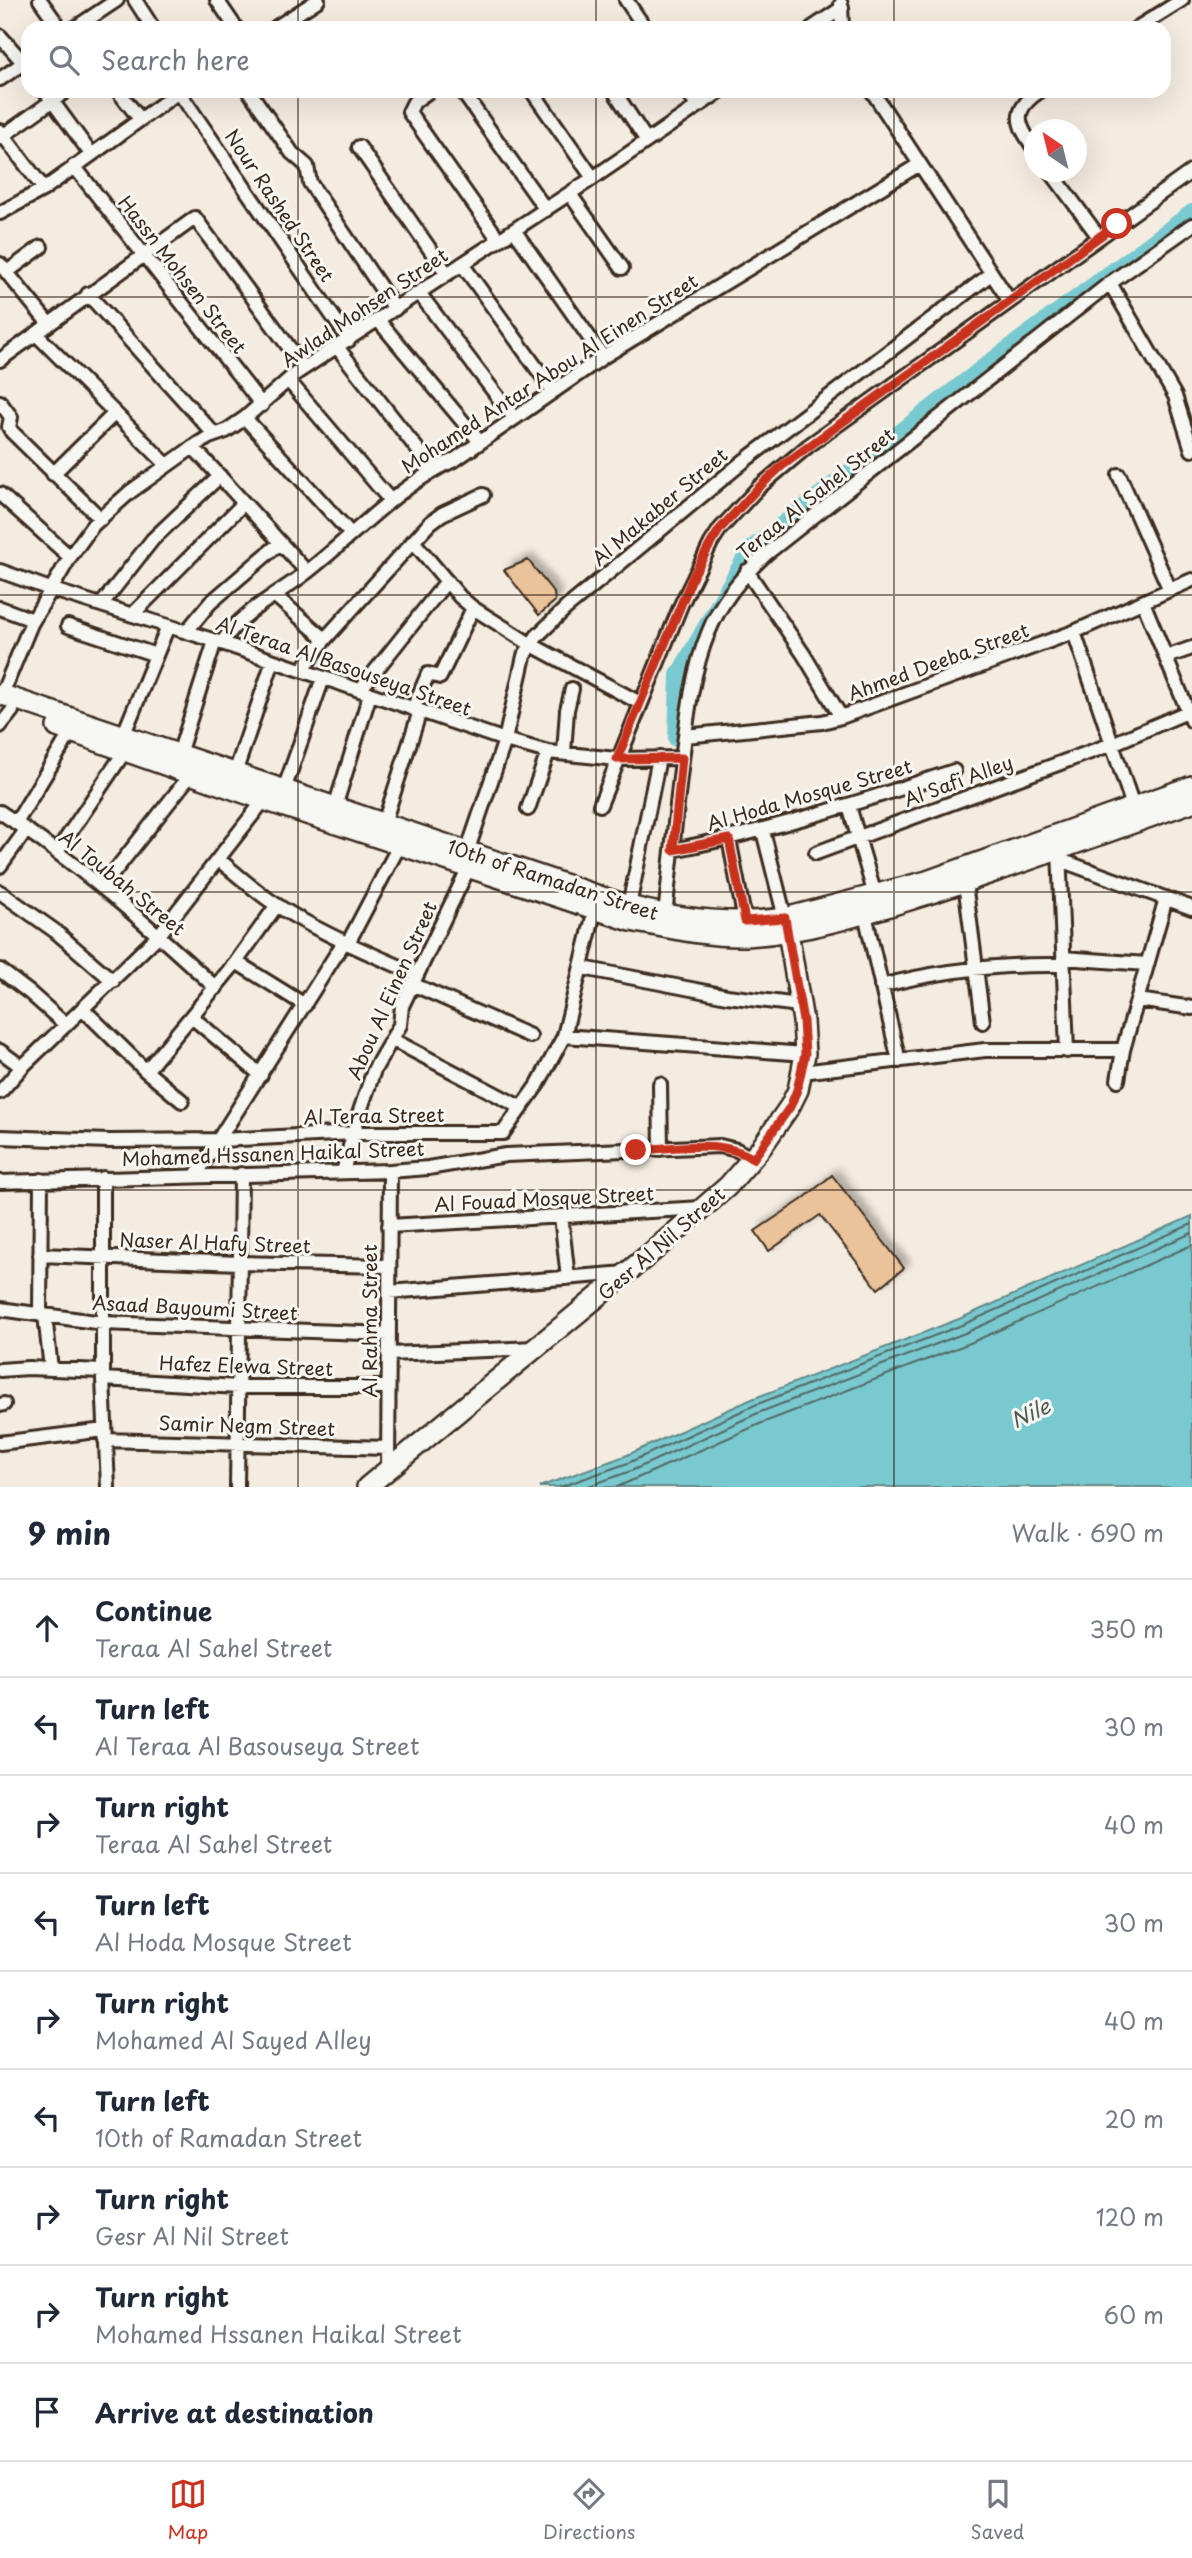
<!DOCTYPE html>
<meta charset="utf-8">
<style>
body{margin:0;font-family:"Playpen Sans",sans-serif;background:#f6f6f7;color:#1f2937}
.compass{position:absolute;left:1024px;top:119px;width:63px;height:63px;border-radius:50%;background:#fff;box-shadow:0 7px 28px #0002;rotate:325deg}
.stop{position:absolute;width:21px;height:21px;margin:-16px;border:5px solid #c8321e;border-radius:50%;background:#fff}
.stop.end{background:#c8321e;border-color:#fff;box-shadow:0 2px 7px #0008}
.list{margin:0;padding:0;list-style:none}
h2{display:flex;justify-content:space-between;align-items:center;height:91px;margin:0;padding:0 28px;font-size:30px}
h2 small{font-size:23px;font-weight:400;color:#747a83}
.list li{display:grid;grid-template-columns:46px 1fr auto;gap:21px;align-items:center;box-sizing:border-box;height:98px;padding:0 28px;border-top:2px solid #e0e1e3}
.list b{display:block;font-size:26px;white-space:nowrap}
.list p{margin:0;font-size:23px;white-space:nowrap;color:#747a83}
.list em{font-size:23px;font-style:normal;color:#747a83}
.icon{flex:none;width:38px;height:38px;fill:none;stroke:currentColor;stroke-width:2;stroke-linecap:round;stroke-linejoin:round}
.map{position:relative;flex:none;width:1192px;height:1487px;overflow:hidden}
.search{position:absolute;background:#fff;box-shadow:0 7px 28px #0002;left:21px;right:21px;top:21px;height:77px;display:flex;align-items:center;gap:18px;box-sizing:border-box;padding:0 24px;border-radius:21px;color:#747a83;font-size:26px}
.sheet{height:973px;background:#fff}
nav{display:flex;justify-content:space-around;align-items:center;box-sizing:border-box;height:98px;border-top:2px solid #e0e1e3;background:#fff;font-size:19px;color:#747a83}
nav a{display:grid;justify-items:center;gap:4px}
nav .on{color:#c8321e}
.map>svg:first-child{display:block}
</style>
<div class="map">
<svg width="1192" height="1487" viewBox="0 0 1192 1487">
<defs>
<filter id="shadow"><feDropShadow dx="6" dy="-6" stdDeviation="3.5" flood-color="#0004"/></filter>
</defs>
<rect width="100%" height="100%" fill="#f4ece1"/>
<filter id="ink" filterUnits="userSpaceOnUse"><feTurbulence type="fractalNoise" baseFrequency=".0143" numOctaves="2"/><feDisplacementMap in="SourceGraphic" scale="14" xChannelSelector="R" yChannelSelector="G"/><feConvolveMatrix kernelMatrix="1 2 1 2 8 2 1 2 1" color-interpolation-filters="sRGB"/></filter>
<g filter="url(#ink)">
<path fill="#79cad0" stroke="#608a89" stroke-width="2" d="M1192,1216v271h-653l86,-31 127,-57 207,-80z"/>
<g fill="none" stroke-linecap="round" stroke-linejoin="round">
<path stroke="#546a65" stroke-width="2" d="M560,1487l68,-24 127,-58 207,-80 230,-101
M586,1487l45,-16 127,-58 207,-80 227,-100
M617,1487l145,-64 208,-80 222,-98"/>
<path stroke="#79cad0" stroke-width="16" d="M676,739l2,-64 71,-125 239,-187 204,-151"/>
</g>
<path fill="#ebc39b" stroke="#3b2a1e" stroke-width="2" filter="url(#shadow)" d="M528,560l26,33 1,8 -16,14 -35,-45z
M832,1175l72,93 -26,21 -58,-74 -51,36 -14,-20 48,-32z"/>
<g fill="none" stroke-linecap="round" stroke-linejoin="round">
<defs>
<path id="street" d="M40,0l20,28
M135,0l18,28
M217,0l19,28
M626,0l19,28
M841,4l1,24
M75,28l42,-28
M275,28l43,-28
M812,28l30,-20
M1137,28l45,-28
M0,36l28,32
M0,79l28,-19
M45,91l46,63
M118,91l22,28
M249,91l43,62 15,13 3,17 85,126
M429,91l-15,11 -5,10 90,128
M462,91l84,119
M532,91l61,87
M614,91l33,50
M687,91l10,15
M872,91l137,209
M179,92l170,248
M0,131l44,58
M0,138l66,-47
M359,147l88,127
M1034,148c-17,-24 -23,-38 6,-57
M74,166l188,239
M1051,172l48,65
M570,194l52,74
M0,213l44,-24 136,-98
M514,230l89,127
M0,264l49,60
M462,264l91,127
M7,272l34,-25
M1110,283l65,113 17,54
M419,293l95,125
M88,294l126,140
M378,320l102,122
M36,334l131,131
M337,347l96,122
M0,360l195,-142 109,150
M288,380l102,120
M0,402l11,15 -2,10 3,5 89,87
M245,418l106,116
M193,447l114,125
M53,474l62,-61
M1119,475l51,115
M0,494l70,63
M413,541l47,56 13,11 57,36 110,59
M0,571l50,18 172,54 283,97 43,12 69,7 65,-1
M747,571l57,84 37,62
M274,595l51,44
M1143,602l49,119
M101,605l52,-66 67,-63
M0,608l33,12
M132,615l112,-112
M68,626l88,29
M186,632l24,-29 70,-60
M1074,632l59,174
M222,643c20,-33 56,-48 85,-71 50,-39 91,-87 149,-113l147,-102 317,-193
M1166,657l26,-9
M302,670l23,-31 105,-116 12,-9 41,-19
M360,690l87,-109
M2,694l29,-70 39,-67 23,-32 37,-33 63,-45 16,-10 17,-6 19,-13 50,-44 298,-196 127,-87
M413,709l15,-35 12,3 33,-69
M0,726l12,-15
M123,736l45,-110
M685,736l137,-14 19,-5 233,-85 118,-52
M564,753l3,-43 5,-21
M179,754l36,-113
M235,773l38,-112
M284,790l39,-112
M600,805l81,-200 30,-62 9,-14 38,-41 50,-42 384,-275
M849,806l26,89
M335,807l35,-113
M528,809l20,-57
M0,812c78,51 148,113 216,176
M16,823l55,-91
M384,823l36,-112
M763,831l22,87
M729,839l16,82
M1059,849l8,202
M673,850c96,-19 188,-48 281,-79
M57,852l68,-101
M467,852l38,-112 19,-84 13,-20 29,-28 178,-147 247,-187
M816,853l296,-109 80,-34
M218,859c17,14 34,29 51,41 45,31 98,52 147,74
M1060,860l132,48
M0,866l26,-36
M965,883l18,139
M102,887l90,-114
M0,892l55,39 58,50
M629,906l30,-148
M865,914l34,147
M665,915c5,-46 10,-92 15,-138 6,-48 10,-101 29,-146 12,-30 33,-55 57,-77l344,-271 82,-58
M348,943l52,-99
M1063,958l84,6
M236,962l69,43
M583,968l144,28 72,9
M0,970l30,23 36,32
M412,984l118,52
M881,986c61,-16 120,-22 182,-21
M1138,1000l54,8
M83,1009l63,62 36,30
M193,1018l68,57
M564,1036l241,18
M393,1040l129,68
M0,1051l22,16
M146,1071l90,-109 41,-57
M802,1072l183,-22h138
M1118,1080l5,-30 43,-152
M660,1084l1,65
M0,1092l22,-25 137,-132 105,-135
M0,1137l109,4 112,-1 133,-7h149l35,-49 26,-48 31,-127
M343,1172l14,-52 17,-50 26,-45 2,-19 67,-139
M196,1175l148,-233
M103,1178v201l5,108
M0,1182l390,-11 38,-3 78,-13 214,-9 17,4 16,9
M561,1216l7,62
M389,1226l313,-18
M40,1255l199,8 150,3
M389,1292l237,-19
M0,1309l103,14 286,11
M40,1315l1,-135
M45,1315l6,54
M388,1354l147,-6
M0,1370l28,-2 75,3
M103,1379l135,8h150
M0,1405l4,-1
M105,1440l283,8
M0,1443l104,-13
M388,1472l2,-301
M237,1487l4,-313"/>
<path id="secondary" d="M0,694l629,212c50,13 104,19 156,12l142,-37 265,-95
M57,727l207,73 367,121c37,7 77,16 115,15 60,-3 118,-22 176,-40 91,-29 180,-62 270,-94
M367,1487l291,-240 70,-61 33,-38 29,-42 8,-16 7,-36 -2,-33 -17,-101"/>
</defs>
<use href="#street" stroke="#3b2a1e" stroke-width="18"/>
<use href="#secondary" stroke="#3b2a1e" stroke-width="24"/>
<use href="#street" stroke="#f6f6f2" stroke-width="12"/>
<use href="#secondary" stroke="#f6f6f2" stroke-width="19"/>
</g>
</g>
<g fill="none" stroke-linecap="round" stroke-linejoin="round" filter="url(#ink)">
<path stroke="#c8321e" stroke-width="9" d="M636,1150c36,-1 87,-12 117,9l37,-52 7,-17 8,-36 -2,-33 -18,-103 -40,3 -16,-82 -56,11 9,-92 -65,1 76,-183 18,-33 9,-14 38,-41 25,-23 334,-241"/>
</g>
<path fill="none" stroke="#3b2a1e" stroke-width="2" stroke-opacity="0.55" d="M298,0v28M596,0v28M894,0v28M298,91v1396M596,91v1396M894,91v1396M0,297h1192M0,595h1192M0,892h1192M0,1190h1192"/>
<g text-anchor="middle" dominant-baseline="central" stroke-width="6" stroke-linejoin="round" paint-order="stroke">
<g font-size="19" fill="#3b2a1e" stroke="#f6f6f2">
<text transform="translate(280 205) rotate(56)">Nour Rashed Street</text>
<text transform="translate(183 274) rotate(52)">Hassn Mohsen Street</text>
<text transform="translate(364 307) rotate(-34)">Awlad Mohsen Street</text>
<text transform="translate(549 373) rotate(-33)">Mohamed Antar Abou Al Einen Street</text>
<text transform="translate(815 493) rotate(-39)">Teraa Al Sahel Street</text>
<text transform="translate(659 506) rotate(-40)">Al Makaber Street</text>
<text transform="translate(938 661) rotate(-20)">Ahmed Deeba Street</text>
<text transform="translate(344 665) rotate(19)">Al Teraa Al Basouseya Street</text>
<text transform="translate(958 780) rotate(-20)">Al Safi Alley</text>
<text transform="translate(809 794) rotate(-16)">Al Hoda Mosque Street</text>
<text transform="translate(553 879) rotate(18)">10th of Ramadan Street</text>
<text transform="translate(123 882) rotate(39)">Al Toubah Street</text>
<text transform="translate(391 990) rotate(-66)">Abou Al Einen Street</text>
<text transform="translate(374 1115) rotate(-1)">Al Teraa Street</text>
<text transform="translate(273 1153) rotate(-2)">Mohamed Hssanen Haikal Street</text>
<text transform="translate(544 1198) rotate(-3)">Al Fouad Mosque Street</text>
<text transform="translate(215 1242) rotate(2)">Naser Al Hafy Street</text>
<text transform="translate(661 1243) rotate(-41)">Gesr Al Nil Street</text>
<text transform="translate(195 1307) rotate(3)">Asaad Bayoumi Street</text>
<text transform="translate(369 1321) rotate(-90)">Al Rahma Street</text>
<text transform="translate(246 1365) rotate(2)">Hafez Elewa Street</text>
<text transform="translate(247 1425) rotate(2)">Samir Negm Street</text>
</g>
<g font-size="21" font-style="italic" fill="#4e5a53" stroke="#f6f6f2">
<text transform="translate(1030 1412) rotate(-25)">Nile</text>
</g>
</g>
</svg>
<svg class="compass" viewBox="-18 -18 36 36"><path d="M0-13l5 13h-10z" fill="#e53935"/><path d="M0 13l5-13h-10z" fill="#747a83"/></svg>
<div class="stop" style="left:1117px;top:224px"></div>
<div class="stop end" style="left:636px;top:1150px"></div>
<div class="search"><svg class="icon" aria-label="search" viewBox="0 0 24 24"><circle cx="10" cy="10" r="6"/><path d="M15 15l6 6"/></svg>Search here</div>
</div>
<section class="sheet">
<h2>9 min<small>Walk · 690 m</small></h2>
<ul class="list">
<li><svg class="icon" aria-label="ahead" viewBox="0 0 24 24"><path d="M12 20V5M6 11l6-6 6 6"/></svg><div><b>Continue</b><p>Teraa Al Sahel Street</p></div><em>350 m</em></li>
<li><svg class="icon" aria-label="left" viewBox="0 0 24 24"><path d="M17 20v-9H6M10 6l-5 5 5 5"/></svg><div><b>Turn left</b><p>Al Teraa Al Basouseya Street</p></div><em>30 m</em></li>
<li><svg class="icon" aria-label="right" viewBox="0 0 24 24"><path d="M7 20v-9h11M14 6l5 5-5 5"/></svg><div><b>Turn right</b><p>Teraa Al Sahel Street</p></div><em>40 m</em></li>
<li><svg class="icon" aria-label="left" viewBox="0 0 24 24"><path d="M17 20v-9H6M10 6l-5 5 5 5"/></svg><div><b>Turn left</b><p>Al Hoda Mosque Street</p></div><em>30 m</em></li>
<li><svg class="icon" aria-label="right" viewBox="0 0 24 24"><path d="M7 20v-9h11M14 6l5 5-5 5"/></svg><div><b>Turn right</b><p>Mohamed Al Sayed Alley</p></div><em>40 m</em></li>
<li><svg class="icon" aria-label="left" viewBox="0 0 24 24"><path d="M17 20v-9H6M10 6l-5 5 5 5"/></svg><div><b>Turn left</b><p>10th of Ramadan Street</p></div><em>20 m</em></li>
<li><svg class="icon" aria-label="right" viewBox="0 0 24 24"><path d="M7 20v-9h11M14 6l5 5-5 5"/></svg><div><b>Turn right</b><p>Gesr Al Nil Street</p></div><em>120 m</em></li>
<li><svg class="icon" aria-label="right" viewBox="0 0 24 24"><path d="M7 20v-9h11M14 6l5 5-5 5"/></svg><div><b>Turn right</b><p>Mohamed Hssanen Haikal Street</p></div><em>60 m</em></li>
<li><svg class="icon" aria-label="arrive" viewBox="0 0 24 24"><path d="M6 21V4h12l-3 4 3 4H6"/></svg><div><b>Arrive at destination</b></div></li>
</ul>
</section>
<nav>
<a class="on"><svg class="icon" aria-label="map" viewBox="0 0 24 24"><path d="M3 6l6-2 6 2 6-2v14l-6 2-6-2-6 2zM9 4v14M15 6v14"/></svg>Map</a>
<a><svg class="icon" aria-label="directions" viewBox="0 0 24 24"><path d="M12 3l9 9-9 9-9-9zM9 14v-3h6M13 9l2 2-2 2"/></svg>Directions</a>
<a><svg class="icon" aria-label="saved" viewBox="0 0 24 24"><path d="M7 4h10v16l-5-4-5 4z"/></svg>Saved</a>
</nav>
